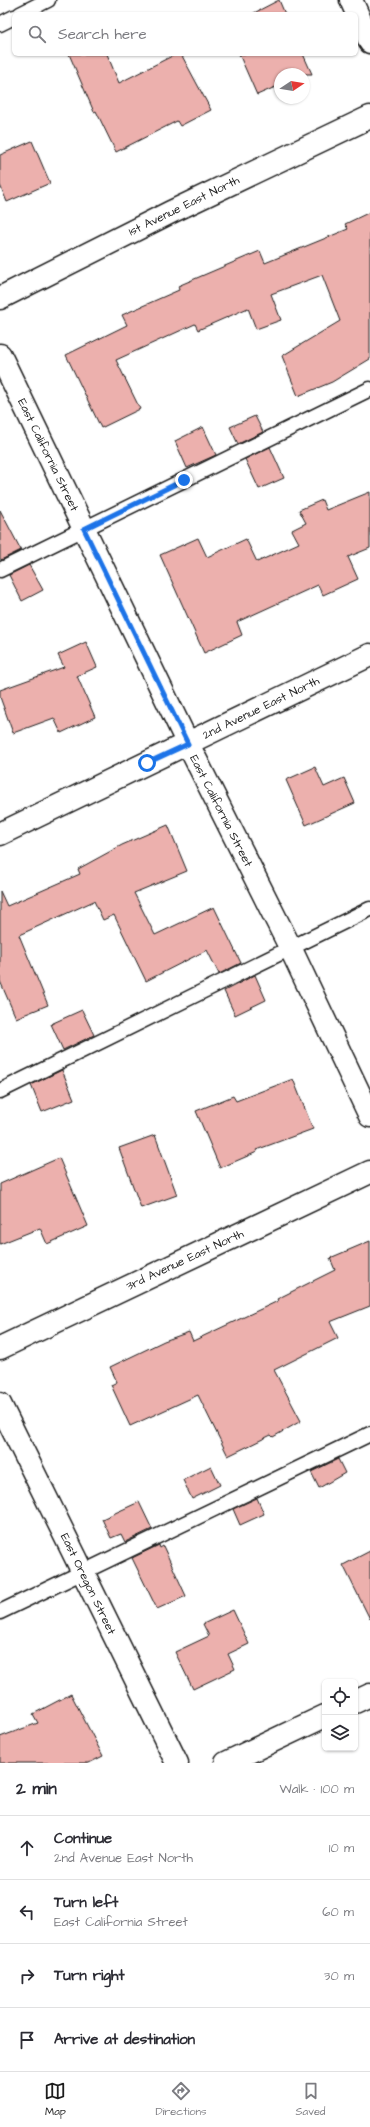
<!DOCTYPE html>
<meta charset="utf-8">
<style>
body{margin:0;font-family:"Architects Daughter",sans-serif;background:#f7f7f7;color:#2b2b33}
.controls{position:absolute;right:12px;bottom:12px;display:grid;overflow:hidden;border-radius:6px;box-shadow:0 1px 3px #0004}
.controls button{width:36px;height:36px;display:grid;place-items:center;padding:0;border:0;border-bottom:1px solid #e1e1e2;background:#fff;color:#2b2b33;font:20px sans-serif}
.compass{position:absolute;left:274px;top:68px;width:36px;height:36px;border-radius:50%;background:#fff;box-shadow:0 1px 3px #0004;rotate:78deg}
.stop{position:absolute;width:12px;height:12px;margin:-9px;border:3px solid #1a73e8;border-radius:50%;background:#fff}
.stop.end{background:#1a73e8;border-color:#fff;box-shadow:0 1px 4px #0008}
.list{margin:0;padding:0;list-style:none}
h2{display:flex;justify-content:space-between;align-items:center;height:52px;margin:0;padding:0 16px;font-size:17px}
h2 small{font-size:13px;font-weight:400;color:#7c7c81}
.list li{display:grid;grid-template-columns:26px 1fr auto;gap:12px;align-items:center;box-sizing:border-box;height:64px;padding:0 16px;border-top:1px solid #e1e1e2}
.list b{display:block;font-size:15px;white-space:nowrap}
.list p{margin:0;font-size:13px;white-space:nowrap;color:#7c7c81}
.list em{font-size:13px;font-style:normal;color:#7c7c81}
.icon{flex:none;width:22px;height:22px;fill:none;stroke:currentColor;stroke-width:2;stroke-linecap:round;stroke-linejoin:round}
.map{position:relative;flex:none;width:370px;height:1763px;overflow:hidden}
.search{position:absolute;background:#fff;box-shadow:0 1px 3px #0004;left:12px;right:12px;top:12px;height:44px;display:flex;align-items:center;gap:10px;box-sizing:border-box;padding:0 14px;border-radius:6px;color:#7c7c81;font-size:15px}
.sheet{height:308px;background:#fff}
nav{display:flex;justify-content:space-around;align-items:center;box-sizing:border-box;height:56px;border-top:1px solid #e1e1e2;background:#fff;font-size:11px;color:#7c7c81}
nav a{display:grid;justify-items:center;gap:2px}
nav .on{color:#1c1c1c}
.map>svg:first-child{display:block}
</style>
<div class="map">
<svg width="370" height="1763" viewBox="0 0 370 1763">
<rect width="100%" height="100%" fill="#fff"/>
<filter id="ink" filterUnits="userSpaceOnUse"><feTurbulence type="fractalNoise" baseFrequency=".025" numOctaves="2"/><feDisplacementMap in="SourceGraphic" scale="8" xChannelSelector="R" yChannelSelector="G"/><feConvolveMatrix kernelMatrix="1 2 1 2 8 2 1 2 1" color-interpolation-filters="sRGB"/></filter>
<g filter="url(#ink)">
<path fill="#ecb0ad" stroke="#1c1c1c" d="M279,0l6,14h-33z
M69,54h38l12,29 57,-29h5l30,56 -31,16 -3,-5 -61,31 -20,-41 -2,1z
M239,54h64l9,20h-32v11l-23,10z
M32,141l18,42 -43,19 -7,-17v-30z
M370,212v147l-38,23 -34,14 -16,-40 58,-35 -18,-46 -51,19 10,26 -25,9 -8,-21 -50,22 -3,-6 -79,36 24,49 -39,19 -35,-73 61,-30 -5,-10 57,-25 -1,-4 82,-35 5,12 83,-34 -3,-5z
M255,416l8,16 -25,12 -8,-17z
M203,427l13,28 -29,13 -12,-27z
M270,447l14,31 -25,11 -14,-30z
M370,492v56l-22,9 10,22 -35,16 -5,-10 -81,37 5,13 -38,18 -44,-98 38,-17 9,19 39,-18 11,23 42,-19 -7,-13 14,-7 -7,-13 23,-10 4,10z
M0,510l21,40 -20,10 -1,-2z
M29,565l14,25 -21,11 -13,-26z
M86,642l11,25 -20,9 18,41 -34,16 -7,-15 -41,15 -13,-36v-7l64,-23 -6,-12z
M315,767l9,20 20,-9 11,25 -49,22 -20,-45z
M168,825l19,46 -53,22 21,42 59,-28 27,56 -22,11 -12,-24 -61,31 -32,-66 -11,5 -9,-19 -75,34 29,70 -32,13 -16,-37v-90l7,15 73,-32 -2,-5 44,-24z
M255,975l11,25 -31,15 -11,-24z
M82,1010l12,25 -31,15 -12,-26z
M62,1070l12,29 -32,13 -11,-27z
M293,1079l20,50 -57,21 1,2 -37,16 -24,-57 37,-15 3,5z
M155,1135l22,60 -36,13 -22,-60z
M59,1158l29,68 -41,18 -7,-16 -40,16v-60z
M370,1241v65l-40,16 8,16 -64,32 27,51 -28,16 -2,-2 -43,21 -30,-61 -68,31 -19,-41 6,-3 -7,-15 54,-26 25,-9 4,9 85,-40 -1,-2 58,-29 -5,-12z
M338,1459l7,14 -26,15 -8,-16z
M211,1466l9,19 -28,14 -9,-19z
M257,1498l7,16 -24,11 -7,-16z
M139,1502l13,27 -27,13 -4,-8 -10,4 -9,-19z
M159,1545l1,3 3,-2 23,50 -29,13 -25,-51z
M370,1551v68l-27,-54z
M233,1610l16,34 -21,10 7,15 -42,20 -18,-37 34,-16 -6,-12z
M71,1694l32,62 -14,7h-89v-26l38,-14 -5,-9z"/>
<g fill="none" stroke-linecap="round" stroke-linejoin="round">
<defs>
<path id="lane" d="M20,14l28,-14
M0,24l14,-7
M0,570l370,-181
M0,1091l370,-182
M0,1612l370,-178"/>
<path id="street" d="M351,0l19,42
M0,298l171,-86 199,-95
M0,355l188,389 100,199 82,173
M0,834l370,-179
M0,1348l370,-176
M355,1702l15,-7
M226,1763l99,-47"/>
<path id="secondary" d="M0,1404l177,359"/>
</defs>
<use href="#lane" stroke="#1c1c1c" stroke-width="17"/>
<use href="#street" stroke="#1c1c1c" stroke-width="25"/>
<use href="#secondary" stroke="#1c1c1c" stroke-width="25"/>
<use href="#lane" stroke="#fff" stroke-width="14"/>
<use href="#street" stroke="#fff" stroke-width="22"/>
<use href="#secondary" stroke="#fff" stroke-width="22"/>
</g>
</g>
<g fill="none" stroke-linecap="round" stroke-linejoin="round" filter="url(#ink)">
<path stroke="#1a73e8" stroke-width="5" d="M147,763l41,-19 -104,-215 100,-49"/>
</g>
<g text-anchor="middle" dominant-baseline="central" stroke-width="4" stroke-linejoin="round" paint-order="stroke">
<g font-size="12" fill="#1c1c1c" stroke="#fff">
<text transform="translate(184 206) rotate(-26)">1st Avenue East North</text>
<text transform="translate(48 455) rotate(64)">East California Street</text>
<text transform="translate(261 708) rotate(-26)">2nd Avenue East North</text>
<text transform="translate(221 811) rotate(63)">East California Street</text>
<text transform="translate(185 1260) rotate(-25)">3rd Avenue East North</text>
<text transform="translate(88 1584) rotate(64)">East Oregon Street</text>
</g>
</g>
</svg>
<div class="controls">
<button><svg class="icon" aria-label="locate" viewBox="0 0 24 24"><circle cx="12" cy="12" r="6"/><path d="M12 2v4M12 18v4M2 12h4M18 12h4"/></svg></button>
<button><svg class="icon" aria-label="layers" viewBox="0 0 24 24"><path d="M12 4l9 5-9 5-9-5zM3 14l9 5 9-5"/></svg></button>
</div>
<svg class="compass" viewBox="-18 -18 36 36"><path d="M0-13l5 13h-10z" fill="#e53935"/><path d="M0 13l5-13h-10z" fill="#7c7c81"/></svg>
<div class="stop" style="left:147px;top:763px"></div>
<div class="stop end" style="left:184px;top:480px"></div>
<div class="search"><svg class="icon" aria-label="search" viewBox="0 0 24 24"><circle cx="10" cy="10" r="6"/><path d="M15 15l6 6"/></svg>Search here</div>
</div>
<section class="sheet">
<h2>2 min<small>Walk · 100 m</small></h2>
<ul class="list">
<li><svg class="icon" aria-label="ahead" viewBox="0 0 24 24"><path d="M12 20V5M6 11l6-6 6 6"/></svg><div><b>Continue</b><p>2nd Avenue East North</p></div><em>10 m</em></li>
<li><svg class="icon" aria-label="left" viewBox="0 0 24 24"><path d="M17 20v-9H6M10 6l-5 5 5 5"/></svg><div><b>Turn left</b><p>East California Street</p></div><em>60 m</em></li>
<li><svg class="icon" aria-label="right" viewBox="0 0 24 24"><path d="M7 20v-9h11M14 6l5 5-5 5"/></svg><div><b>Turn right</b></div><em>30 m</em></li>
<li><svg class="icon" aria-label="arrive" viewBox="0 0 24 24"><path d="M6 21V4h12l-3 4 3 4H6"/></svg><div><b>Arrive at destination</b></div></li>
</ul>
</section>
<nav>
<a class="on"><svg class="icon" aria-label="map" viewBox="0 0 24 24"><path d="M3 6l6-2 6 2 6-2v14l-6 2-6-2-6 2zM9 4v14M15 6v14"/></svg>Map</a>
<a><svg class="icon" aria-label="directions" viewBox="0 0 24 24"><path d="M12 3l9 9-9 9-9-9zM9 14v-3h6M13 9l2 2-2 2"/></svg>Directions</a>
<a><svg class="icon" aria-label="saved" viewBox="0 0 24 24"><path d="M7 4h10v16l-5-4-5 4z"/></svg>Saved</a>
</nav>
